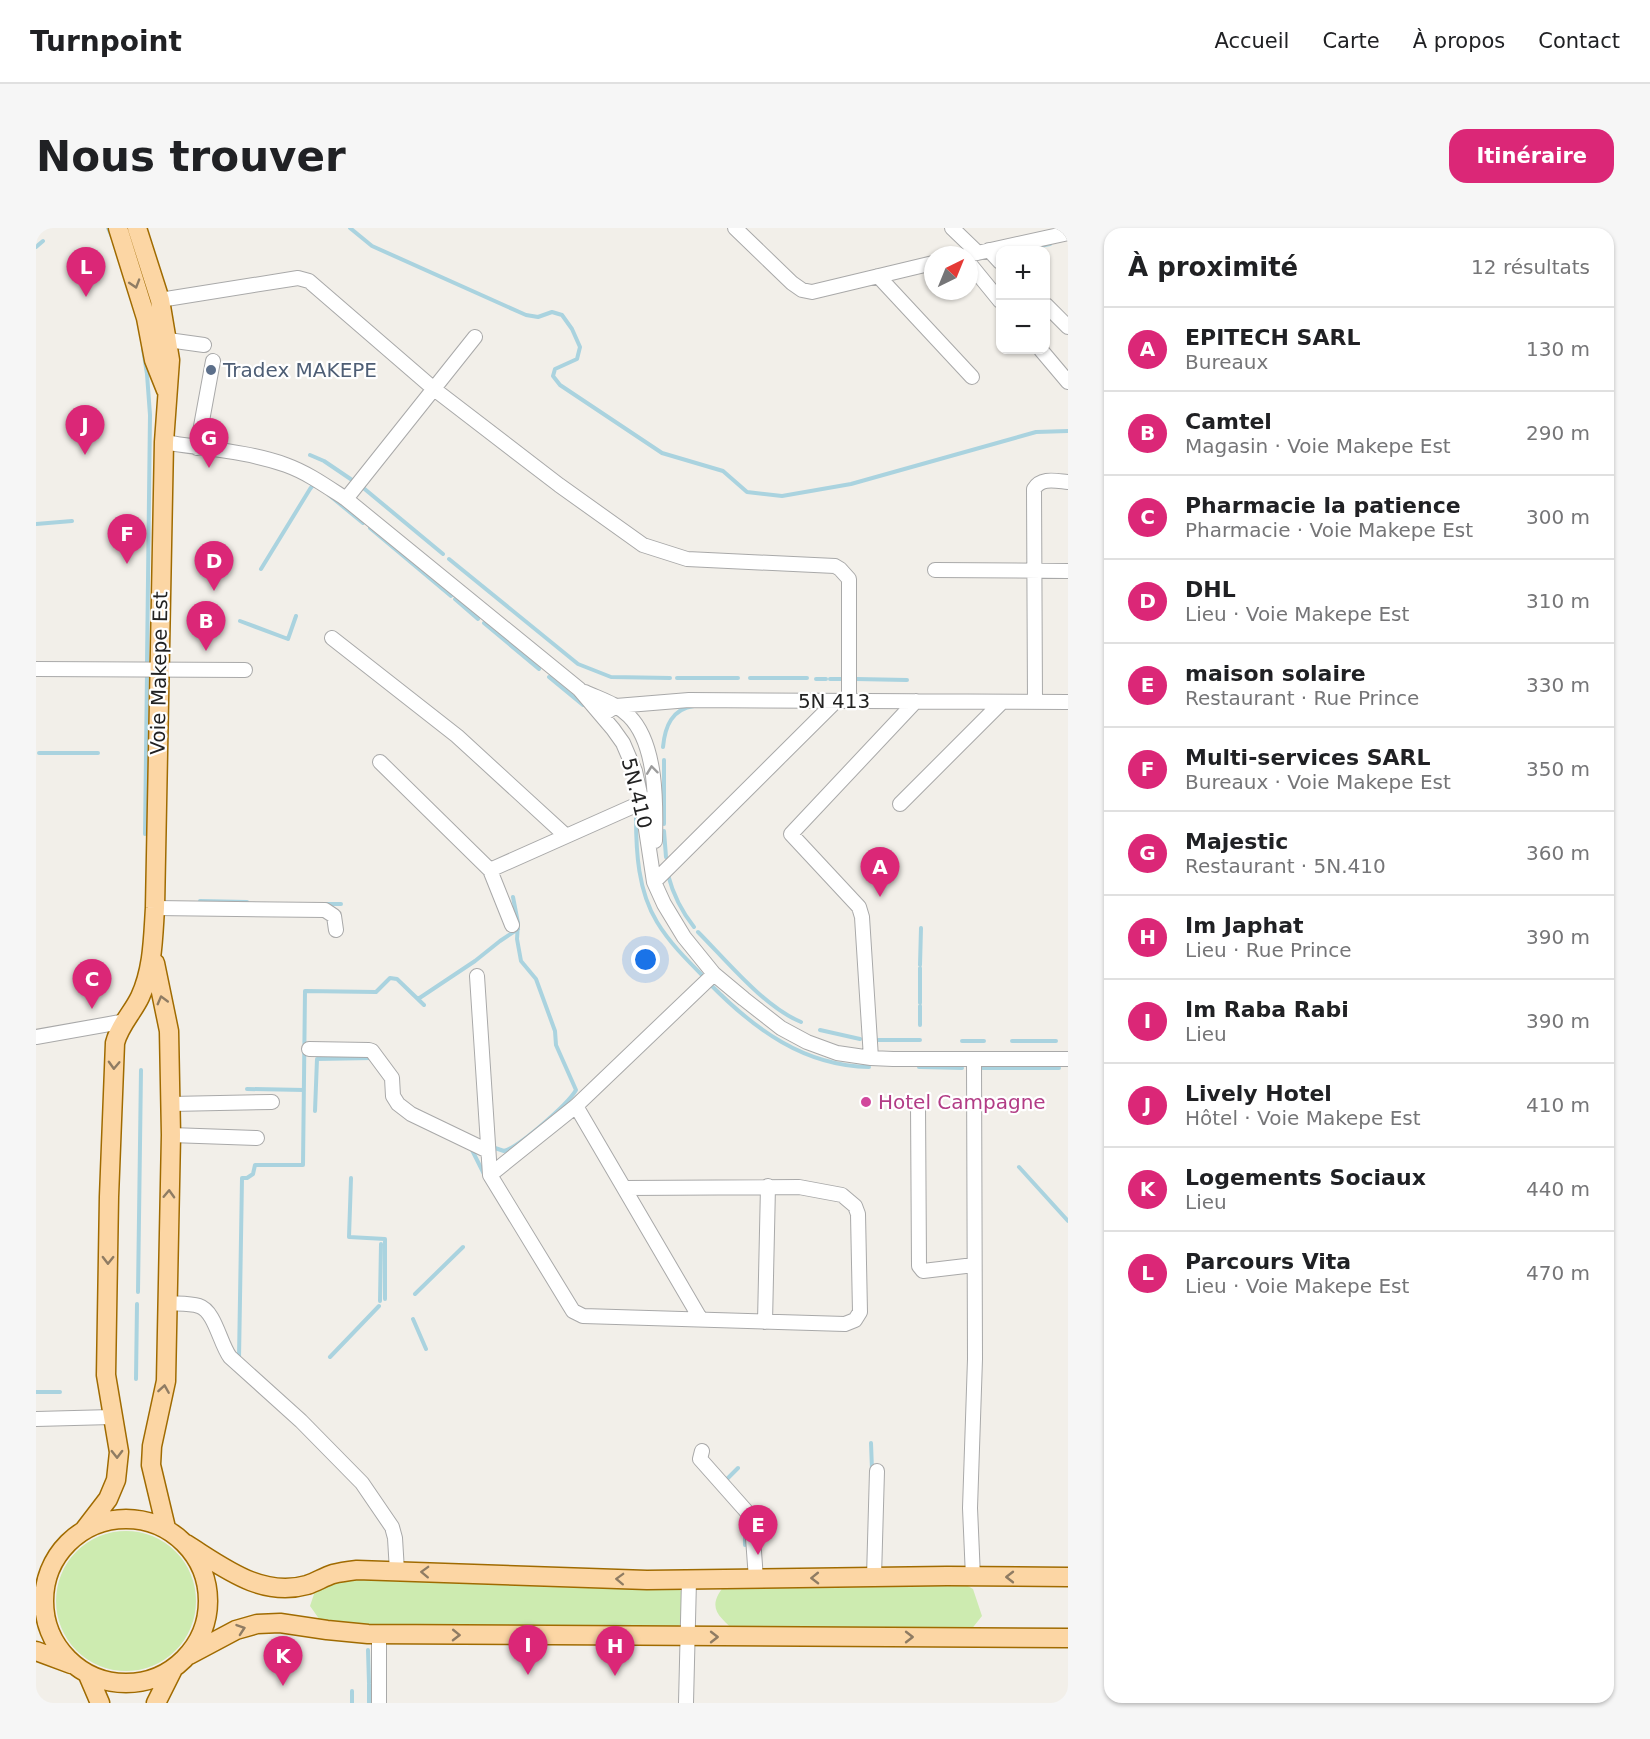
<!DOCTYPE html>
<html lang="fr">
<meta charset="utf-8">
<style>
body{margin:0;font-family:"DejaVu Sans",sans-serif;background:#f6f6f6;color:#202124}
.controls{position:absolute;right:18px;top:18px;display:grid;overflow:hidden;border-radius:12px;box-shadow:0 2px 4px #0004}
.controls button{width:54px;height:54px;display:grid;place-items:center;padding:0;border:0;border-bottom:2px solid #e0e0e0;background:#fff;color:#202124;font:30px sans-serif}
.compass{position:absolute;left:888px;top:18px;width:54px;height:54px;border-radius:50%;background:#fff;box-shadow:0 2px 4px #0004;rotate:43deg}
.you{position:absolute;left:610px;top:732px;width:21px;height:21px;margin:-15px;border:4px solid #fff;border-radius:50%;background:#1a73e8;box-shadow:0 0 0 9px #1a73e833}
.badge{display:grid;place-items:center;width:39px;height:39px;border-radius:50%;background:#db2777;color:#fff;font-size:20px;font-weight:700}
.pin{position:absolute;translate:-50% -50px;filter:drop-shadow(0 2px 3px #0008)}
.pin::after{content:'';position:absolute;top:32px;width:21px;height:18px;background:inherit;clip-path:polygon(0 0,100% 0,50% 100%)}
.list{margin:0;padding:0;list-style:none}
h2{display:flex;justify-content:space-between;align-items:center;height:78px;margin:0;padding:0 24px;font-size:26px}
h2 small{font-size:20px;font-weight:400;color:#757577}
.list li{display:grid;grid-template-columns:39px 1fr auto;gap:18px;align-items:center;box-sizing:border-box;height:84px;padding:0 24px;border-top:2px solid #e0e0e0}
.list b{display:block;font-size:22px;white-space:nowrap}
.list p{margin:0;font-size:20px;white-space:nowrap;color:#757577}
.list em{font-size:20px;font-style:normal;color:#757577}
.map{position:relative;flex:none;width:1032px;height:1475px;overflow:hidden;border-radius:18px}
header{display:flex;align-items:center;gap:36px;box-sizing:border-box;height:84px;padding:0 30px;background:#fff;border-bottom:2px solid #e0e0e0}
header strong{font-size:28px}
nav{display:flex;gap:33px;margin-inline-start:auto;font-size:21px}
.intro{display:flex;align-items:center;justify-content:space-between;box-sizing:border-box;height:144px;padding:0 36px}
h1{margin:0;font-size:42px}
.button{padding:15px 27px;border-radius:18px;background:#db2777;color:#fff;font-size:21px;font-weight:700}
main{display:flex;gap:36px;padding:0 36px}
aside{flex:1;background:#fff;border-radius:18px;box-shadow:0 2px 4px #0004}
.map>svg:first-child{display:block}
</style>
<header>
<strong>Turnpoint</strong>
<nav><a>Accueil</a><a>Carte</a><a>À propos</a><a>Contact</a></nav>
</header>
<div class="intro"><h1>Nous trouver</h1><a class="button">Itinéraire</a></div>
<main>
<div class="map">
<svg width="1032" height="1475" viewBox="0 0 1032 1475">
<rect width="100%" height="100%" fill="#f2efe9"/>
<path fill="#cdebb0" d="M20 1373a70 70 0 1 1 140 0a70 70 0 1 1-140 0Z
M308,1346l331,11 12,12c0,28 -5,28 -28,40l-332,-7 -17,-24 5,-15z
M693,1352l230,1 14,8 9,27 -16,20 -227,-1c-22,-21 -35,-27 -10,-55z"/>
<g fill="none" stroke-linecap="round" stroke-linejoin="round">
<path stroke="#aad3df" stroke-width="4" d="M72,0l4,9
M314,0l22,18 154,69 12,2 14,-5 10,3 10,14 8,18 -3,12 -22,10 -2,7 7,9 102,68 61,18 24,21 35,4 69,-12 185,-52 32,-1
M0,19l7,-6
M985,22l29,-6
M107,121l4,25 3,41 -3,248
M274,227l14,6 31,21
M325,258l82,68
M293,267l34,28
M0,296l36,-3
M334,300l81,68
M413,331l129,105 33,13 59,1
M225,341l49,-80 3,-4 2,1
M419,371l23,20
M204,393l48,18 8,-23
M448,395l55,46
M513,449l34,28
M641,450h61
M714,450h57
M780,451h10
M794,451h15
M820,451l51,1
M627,519c2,-21 9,-38 31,-41
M3,525h59
M600,589c0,35 2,74 21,105 12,20 29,37 45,53
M628,596v-64
M628,603l2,26
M109,606l2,-161
M632,647c5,19 14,37 26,52
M164,673l47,1
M288,676h17
M662,704c28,28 66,75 103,90
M884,737l1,-37
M674,756c44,45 94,82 159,83
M382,771l57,-38 25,-20 18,-12
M884,775v-35
M884,797v-19
M784,802l40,9
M842,812h42
M926,813h22
M976,813h44
M883,839l43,1
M942,840h81
M211,861l57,1
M279,883l2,-52 55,-1
M456,919l12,4c15,-4 64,-47 72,-61l-20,-45 -1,-14 -19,-52 -15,-18 -4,-22 1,-16 -5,-26
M435,920l14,28
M983,939l49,54
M315,950l-2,59 36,2v60
M102,1064l3,-222
M379,1066l48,-47
M344,1073l1,-57
M377,1091l13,30
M294,1129l49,-51
M203,1131l3,-181h5l6,-4 2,-9h48l2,-174 71,1 14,-14 7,1 27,26
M100,1151l1,-75
M0,1164h24
M835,1215l1,27
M690,1252l12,-12
M709,1317v-23
M332,1422l1,33
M333,1456v19
M316,1475v-12"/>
<defs>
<path id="minor" d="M699,0l57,55 10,7 10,2 121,-29
M916,0l26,25
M953,22l11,12
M932,27l100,-22
M933,35l31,38
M842,48l94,101
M124,72l138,-22 11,3 125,108 125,96 84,60 44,14 148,7 5,3 9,10v122
M1010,77l22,22
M132,112l36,5
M1005,122l27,32
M128,214c40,7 83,9 122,23 22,8 40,21 60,34l233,190 34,40 10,14 12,28 7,32 12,79 10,22 20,33 30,37 30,25 37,29 26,14 30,11 34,5 22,1h175
M161,220l16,-87
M310,271l129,-162
M899,342l133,1
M296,410l125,98 108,99
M0,441l209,1
M549,464c15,7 32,12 44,24 28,28 27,88 26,125
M999,474l-1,-213c7,-12 22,-8 34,-7
M566,487l14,-9 73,-6 379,2
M344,534l110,108 164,-73
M864,576l102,-102
M454,642l22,55
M618,654l182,-181
M119,680l170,2 9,6 2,14
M441,748l13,199 83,136 10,5 262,8 10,-4 5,-8 -2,-98 -3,-8 -13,-11 -43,-8 -174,1
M0,809l90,-16
M273,821l60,1 3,1 20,27 1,18 5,8 13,10 77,37
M835,830l-9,-141 -3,-10 -68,-73 125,-133
M135,876l101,-2
M882,877l1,161 4,5 51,-6
M540,878l124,212
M135,907l86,3
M454,947l86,-69 138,-132
M130,1075c10,1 23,0 33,3 16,5 21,38 31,51l71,64 61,62 30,44 3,11 2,33
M729,1094l3,-136
M0,1191l76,-2
M666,1223l-2,8 47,53 5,12 4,55
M838,1349l3,-106
M937,1349l-3,-69 5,-149 -1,-299
M343,1475v-69
M650,1475l3,-123"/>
<path id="major" d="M82,0l28,90 8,42 12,30
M119,735l14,68 2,104 -5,246 -14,65 -1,19 15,63
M8 1373a82 82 0 1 1 164 0a82 82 0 1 1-164 0Z
M49,1301l23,-30 8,-19 3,-28 -13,-77 3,-178 6,-154c4,-17 18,-31 25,-46 13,-28 13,-59 15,-89l9,-466 6,-82 -10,-60 -23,-72
M150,1316c37,23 75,54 121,41 9,-3 17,-8 26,-11 8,-2 16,-3 24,-4l290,10 300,-4 121,1
M0,1423l35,13
M153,1427l47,-25 21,-6 23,-1 47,7 41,4 700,4
M52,1447l12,28
M120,1475l17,-34"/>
</defs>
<use href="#minor" stroke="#a9a9a9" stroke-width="16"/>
<use href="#major" stroke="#a06b00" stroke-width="21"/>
<use href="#minor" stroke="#fff" stroke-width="14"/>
<use href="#major" stroke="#fcd6a4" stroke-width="18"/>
</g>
<defs><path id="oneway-chevron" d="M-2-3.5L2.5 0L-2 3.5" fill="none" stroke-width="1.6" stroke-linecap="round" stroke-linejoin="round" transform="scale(1.5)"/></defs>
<g stroke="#8f7c63">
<use href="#oneway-chevron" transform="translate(99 56) rotate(73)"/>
<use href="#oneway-chevron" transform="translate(126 772) rotate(-105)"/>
<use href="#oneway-chevron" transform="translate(78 837) rotate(92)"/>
<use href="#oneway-chevron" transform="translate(133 966) rotate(-88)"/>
<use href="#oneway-chevron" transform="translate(72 1032) rotate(91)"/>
<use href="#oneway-chevron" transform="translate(128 1161) rotate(-81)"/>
<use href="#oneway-chevron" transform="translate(81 1226) rotate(89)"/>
<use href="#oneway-chevron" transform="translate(389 1344) rotate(-178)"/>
<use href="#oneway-chevron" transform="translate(974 1349) rotate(-180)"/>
<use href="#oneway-chevron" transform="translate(779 1350) rotate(179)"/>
<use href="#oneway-chevron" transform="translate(584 1351) rotate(-178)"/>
<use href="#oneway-chevron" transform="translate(205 1401) rotate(-19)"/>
<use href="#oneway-chevron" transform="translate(420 1407) rotate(1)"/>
<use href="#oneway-chevron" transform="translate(678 1409)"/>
<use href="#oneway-chevron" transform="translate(873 1409)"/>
</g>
<use stroke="#9c9c9c" href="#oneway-chevron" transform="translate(616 542) rotate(-97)"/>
<circle fill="#5c6f8a" stroke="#fff" stroke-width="2" cx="175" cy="142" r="6"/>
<circle fill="#d1479c" stroke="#fff" stroke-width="2" cx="830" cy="874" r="6"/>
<g text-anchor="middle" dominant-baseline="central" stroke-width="4.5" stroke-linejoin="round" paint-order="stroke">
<g font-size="20" fill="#4e5e75" stroke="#fff" text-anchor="start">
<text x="187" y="142">Tradex MAKEPE</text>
</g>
<g font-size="20" fill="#222" stroke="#fff">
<text transform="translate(123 445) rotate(-89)">Voie Makepe Est</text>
<text x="798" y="473">5N 413</text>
<text transform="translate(601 565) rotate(76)">5N.410</text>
</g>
<g font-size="20" fill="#b23c85" stroke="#fff" text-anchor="start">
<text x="842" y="874">Hotel Campagne</text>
</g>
</g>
</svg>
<div class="controls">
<button>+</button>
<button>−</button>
</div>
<svg class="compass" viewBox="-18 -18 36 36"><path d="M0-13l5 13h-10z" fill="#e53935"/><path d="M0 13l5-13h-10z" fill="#757577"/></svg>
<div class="you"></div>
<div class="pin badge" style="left:844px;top:669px">A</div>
<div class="pin badge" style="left:170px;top:423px">B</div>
<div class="pin badge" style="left:56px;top:781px">C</div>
<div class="pin badge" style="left:178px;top:363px">D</div>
<div class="pin badge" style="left:722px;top:1327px">E</div>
<div class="pin badge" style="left:91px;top:336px">F</div>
<div class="pin badge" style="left:173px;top:240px">G</div>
<div class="pin badge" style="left:579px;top:1448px">H</div>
<div class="pin badge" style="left:492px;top:1447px">I</div>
<div class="pin badge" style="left:49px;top:227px">J</div>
<div class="pin badge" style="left:247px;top:1458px">K</div>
<div class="pin badge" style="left:50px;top:69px">L</div>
</div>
<aside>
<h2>À proximité<small>12 résultats</small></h2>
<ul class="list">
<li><span class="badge">A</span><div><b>EPITECH SARL</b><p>Bureaux</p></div><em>130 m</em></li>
<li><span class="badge">B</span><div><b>Camtel</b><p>Magasin · Voie Makepe Est</p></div><em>290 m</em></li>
<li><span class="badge">C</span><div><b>Pharmacie la patience</b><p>Pharmacie · Voie Makepe Est</p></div><em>300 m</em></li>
<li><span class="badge">D</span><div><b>DHL</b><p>Lieu · Voie Makepe Est</p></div><em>310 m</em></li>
<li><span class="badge">E</span><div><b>maison solaire</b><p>Restaurant · Rue Prince</p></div><em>330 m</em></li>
<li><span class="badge">F</span><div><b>Multi-services SARL</b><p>Bureaux · Voie Makepe Est</p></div><em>350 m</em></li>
<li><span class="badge">G</span><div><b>Majestic</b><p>Restaurant · 5N.410</p></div><em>360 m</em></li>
<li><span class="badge">H</span><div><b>Im Japhat</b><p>Lieu · Rue Prince</p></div><em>390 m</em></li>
<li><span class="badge">I</span><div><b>Im Raba Rabi</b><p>Lieu</p></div><em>390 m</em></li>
<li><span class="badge">J</span><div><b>Lively Hotel</b><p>Hôtel · Voie Makepe Est</p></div><em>410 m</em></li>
<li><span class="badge">K</span><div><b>Logements Sociaux</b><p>Lieu</p></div><em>440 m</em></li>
<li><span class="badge">L</span><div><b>Parcours Vita</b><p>Lieu · Voie Makepe Est</p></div><em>470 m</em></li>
</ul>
</aside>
</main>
